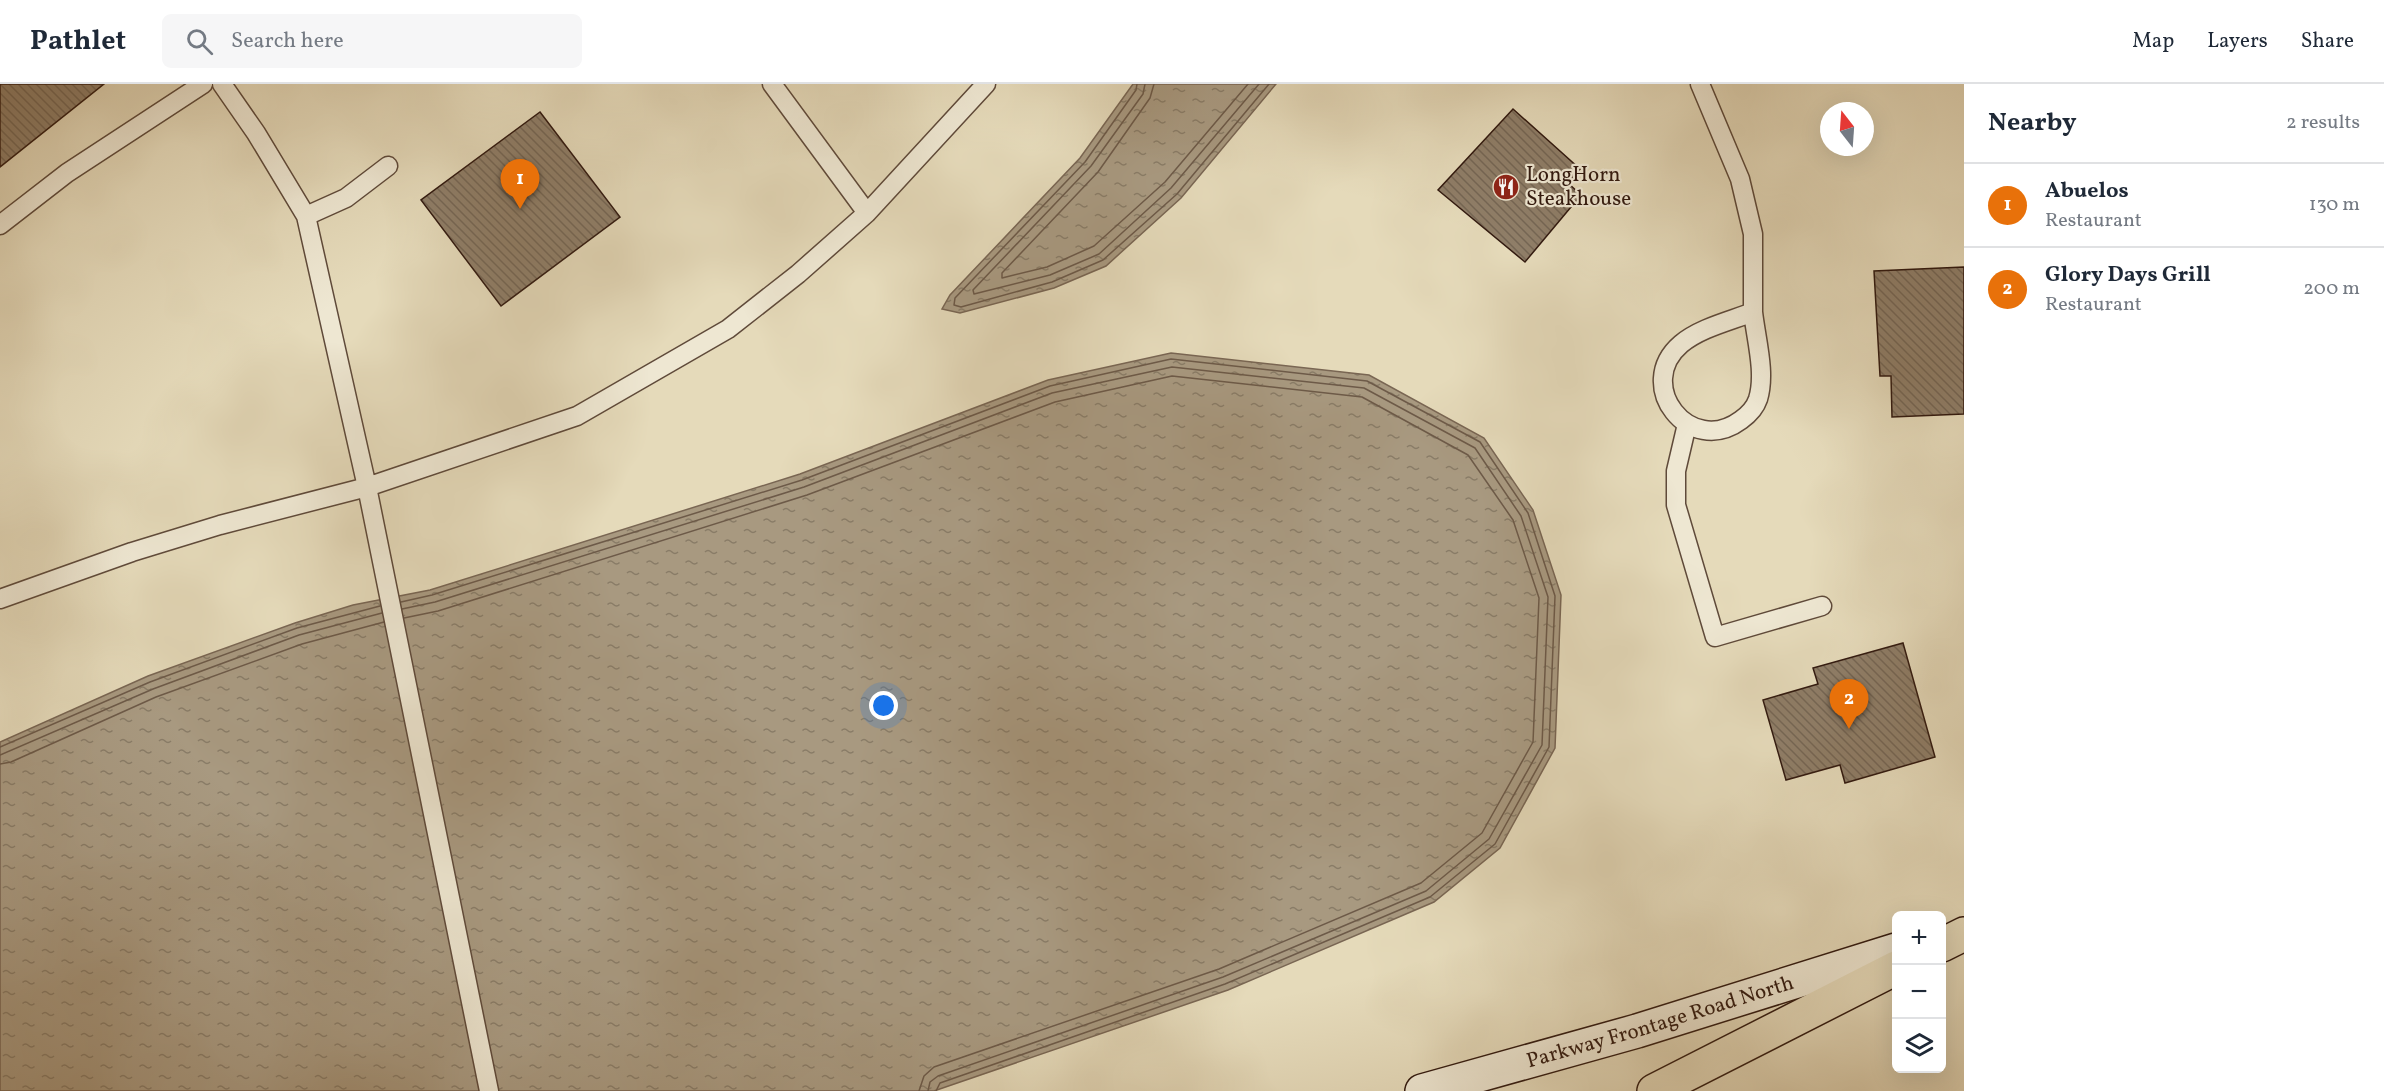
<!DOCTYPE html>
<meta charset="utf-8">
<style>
body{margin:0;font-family:Vollkorn,serif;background:#f6f6f7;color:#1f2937}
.controls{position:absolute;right:18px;bottom:18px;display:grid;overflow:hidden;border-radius:9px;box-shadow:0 6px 24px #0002}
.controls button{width:54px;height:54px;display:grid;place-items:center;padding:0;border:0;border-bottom:2px solid #e0e1e3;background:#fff;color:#1f2937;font:30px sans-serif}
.compass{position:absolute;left:1820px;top:18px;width:54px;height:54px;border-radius:50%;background:#fff;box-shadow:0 6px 24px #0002;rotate:343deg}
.you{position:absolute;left:884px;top:622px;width:21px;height:21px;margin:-15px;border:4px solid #fff;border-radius:50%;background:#1a73e8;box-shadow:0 0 0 9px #1a73e833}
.badge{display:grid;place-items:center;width:39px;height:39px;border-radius:50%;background:#d93025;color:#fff;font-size:20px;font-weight:700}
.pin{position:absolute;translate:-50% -50px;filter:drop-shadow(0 2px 3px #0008)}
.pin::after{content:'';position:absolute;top:32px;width:21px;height:18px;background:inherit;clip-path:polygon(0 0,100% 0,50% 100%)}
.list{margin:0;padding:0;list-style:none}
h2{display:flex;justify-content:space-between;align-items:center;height:78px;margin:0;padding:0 24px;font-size:26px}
h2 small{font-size:20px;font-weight:400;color:#747a83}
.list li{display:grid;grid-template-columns:39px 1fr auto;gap:18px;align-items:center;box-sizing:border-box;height:84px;padding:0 24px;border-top:2px solid #e0e1e3}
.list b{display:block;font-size:22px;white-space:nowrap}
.list p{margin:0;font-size:20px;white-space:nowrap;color:#747a83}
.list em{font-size:20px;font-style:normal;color:#747a83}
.icon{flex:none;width:33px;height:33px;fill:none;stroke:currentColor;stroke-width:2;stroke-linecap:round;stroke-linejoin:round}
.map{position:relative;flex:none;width:1964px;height:1007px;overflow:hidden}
header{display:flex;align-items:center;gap:36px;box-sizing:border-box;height:84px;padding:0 30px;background:#fff;border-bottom:2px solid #e0e1e3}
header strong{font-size:28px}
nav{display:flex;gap:33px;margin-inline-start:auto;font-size:21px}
.search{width:420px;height:54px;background:#f6f6f7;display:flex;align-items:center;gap:15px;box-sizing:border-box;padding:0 21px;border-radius:9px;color:#747a83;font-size:22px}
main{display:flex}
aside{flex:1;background:#fff}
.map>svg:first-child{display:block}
</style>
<header>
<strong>Pathlet</strong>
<div class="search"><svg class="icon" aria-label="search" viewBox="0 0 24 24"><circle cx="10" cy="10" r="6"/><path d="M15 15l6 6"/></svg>Search here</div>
<nav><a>Map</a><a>Layers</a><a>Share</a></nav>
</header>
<main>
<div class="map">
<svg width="1964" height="1007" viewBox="0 0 1964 1007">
<defs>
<pattern id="water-ripples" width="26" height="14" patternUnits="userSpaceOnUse" patternTransform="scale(1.5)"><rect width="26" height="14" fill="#a89980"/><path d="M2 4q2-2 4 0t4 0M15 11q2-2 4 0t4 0" fill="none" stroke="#897c67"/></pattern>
<pattern id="building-back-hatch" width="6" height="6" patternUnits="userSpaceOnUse" patternTransform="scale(1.5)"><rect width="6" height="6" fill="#8f7e68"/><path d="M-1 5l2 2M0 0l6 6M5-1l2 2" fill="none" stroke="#756654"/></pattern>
</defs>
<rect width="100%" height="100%" fill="#e5daba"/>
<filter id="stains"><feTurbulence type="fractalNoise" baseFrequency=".00333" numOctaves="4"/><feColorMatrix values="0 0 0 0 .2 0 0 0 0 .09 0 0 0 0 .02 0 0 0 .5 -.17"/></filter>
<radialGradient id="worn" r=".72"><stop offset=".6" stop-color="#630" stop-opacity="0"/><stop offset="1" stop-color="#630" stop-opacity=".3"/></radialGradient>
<path fill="url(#water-ripples)" stroke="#796653" stroke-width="1.5" d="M1133,0h143l-95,114 -75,68 -52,22 -94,25 -18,-4 8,-14 130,-137z
M1171,269l198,22 115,63 49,72 28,85 -6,153 -55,100 -66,54 -206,88 -294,101h-934v-349l148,-66 147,-53 58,-18 77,-15 370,-116 248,-94z"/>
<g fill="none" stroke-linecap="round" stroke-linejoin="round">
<path stroke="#6d5a48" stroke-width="1.5" d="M1137,0l-1,6 -51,72 -130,136 -1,7 7,2 91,-25 51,-22 74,-66 92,-110
M1145,0l-2,10 -52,72 -118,124 1,4 76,-19 49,-21 72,-66 88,-104
M1154,0l-4,14 -52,74 -96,101v5l45,-11 47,-21 71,-64 83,-98
M401,518l31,-7 370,-115 248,-94 121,-27 196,22 113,61 48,71 27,83 -6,151 -54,97 -65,53 -205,87 -285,99 -4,8
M402,525l33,-7 369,-115 248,-94 120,-26 192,21 111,60 46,68 27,81 -6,148 -53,94 -63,52 -203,86 -285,99 -8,6 -2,9
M404,534l34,-7 369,-116 248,-93 117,-26 190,21 106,58 45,65 26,78 -6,144 -51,91 -61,50 -202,86 -285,98 -10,9 -5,15
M0,663l150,-65 147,-54 83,-22
M0,671l153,-66 146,-54 83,-22
M0,680l11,-2 145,-65 146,-53 82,-22"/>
</g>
<path fill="url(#building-back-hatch)" stroke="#321a10" stroke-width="1.5" d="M0,0h104l-104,83z
M1513,25l67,60 -12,14 13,12 -56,67 -87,-72z
M540,28l80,105 -119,89 -80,-106z
M1964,183v147l-72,3 -1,-41h-11l-6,-105z
M1903,559l32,114 -90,26 -5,-18 -54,15 -23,-80 55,-16 -5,-16z"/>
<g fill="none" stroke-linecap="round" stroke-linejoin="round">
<defs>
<path id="service" d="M222,0l34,49 50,83 61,271 122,604
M772,0l95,129
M1700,0l40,95 13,55v78
M306,132l40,-18 42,-32
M0,141l67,-52 136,-89
M1753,228c3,27 13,61 5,87 -3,9 -10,16 -17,21 -51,38 -108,-35 -60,-76 19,-16 49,-23 72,-32z
M1687,340l-11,47v34l39,132 107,-31
M0,515l132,-47 88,-27 147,-38 210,-71 151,-87 70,-55 69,-61 119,-129"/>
<g id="secondary">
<path id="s1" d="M1422,1007l215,-60 259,-81"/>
</g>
<path id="motorway" d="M1942,861l22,-11
M1654,1007l242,-123"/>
</defs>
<use href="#service" stroke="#5f4a3a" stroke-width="21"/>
<use href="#secondary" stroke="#321a10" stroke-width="36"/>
<use href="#motorway" stroke="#321a10" stroke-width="36"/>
<use href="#service" stroke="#eee7d2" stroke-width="18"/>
<use href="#secondary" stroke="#eee7d2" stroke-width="33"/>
<use href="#motorway" stroke="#e5daba" stroke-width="33"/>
</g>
<defs>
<symbol id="restaurant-disc" viewBox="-11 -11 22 22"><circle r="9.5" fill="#8f2418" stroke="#eee7d2"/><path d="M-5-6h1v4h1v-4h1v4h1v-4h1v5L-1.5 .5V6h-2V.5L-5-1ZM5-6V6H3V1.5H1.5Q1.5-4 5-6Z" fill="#fff"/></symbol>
</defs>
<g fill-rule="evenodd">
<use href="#restaurant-disc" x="1491" y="88" width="30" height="30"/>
</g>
<g text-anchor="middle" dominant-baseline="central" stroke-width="4.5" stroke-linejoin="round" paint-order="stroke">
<g font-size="21" fill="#321a10" stroke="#eee7d2" text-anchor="start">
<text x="1526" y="91">LongHorn<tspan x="1526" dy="24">Steakhouse</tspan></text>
</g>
<g font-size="21" fill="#321a10" stroke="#eee7d2">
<text stroke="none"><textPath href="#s1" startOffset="248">Parkway Frontage Road North</textPath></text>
</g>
</g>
<rect width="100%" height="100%" filter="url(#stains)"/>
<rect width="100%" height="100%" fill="url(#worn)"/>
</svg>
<div class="controls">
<button>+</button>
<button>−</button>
<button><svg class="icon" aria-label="layers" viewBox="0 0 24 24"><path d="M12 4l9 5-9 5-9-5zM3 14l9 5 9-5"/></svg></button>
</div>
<svg class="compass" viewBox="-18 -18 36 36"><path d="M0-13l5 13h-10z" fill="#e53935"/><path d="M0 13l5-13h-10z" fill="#747a83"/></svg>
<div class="you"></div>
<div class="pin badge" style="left:520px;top:125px;background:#e8710a">1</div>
<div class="pin badge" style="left:1849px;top:645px;background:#e8710a">2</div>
</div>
<aside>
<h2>Nearby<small>2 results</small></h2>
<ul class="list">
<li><span class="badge" style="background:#e8710a">1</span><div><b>Abuelos</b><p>Restaurant</p></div><em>130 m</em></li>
<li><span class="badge" style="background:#e8710a">2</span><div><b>Glory Days Grill</b><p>Restaurant</p></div><em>200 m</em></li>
</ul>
</aside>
</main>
